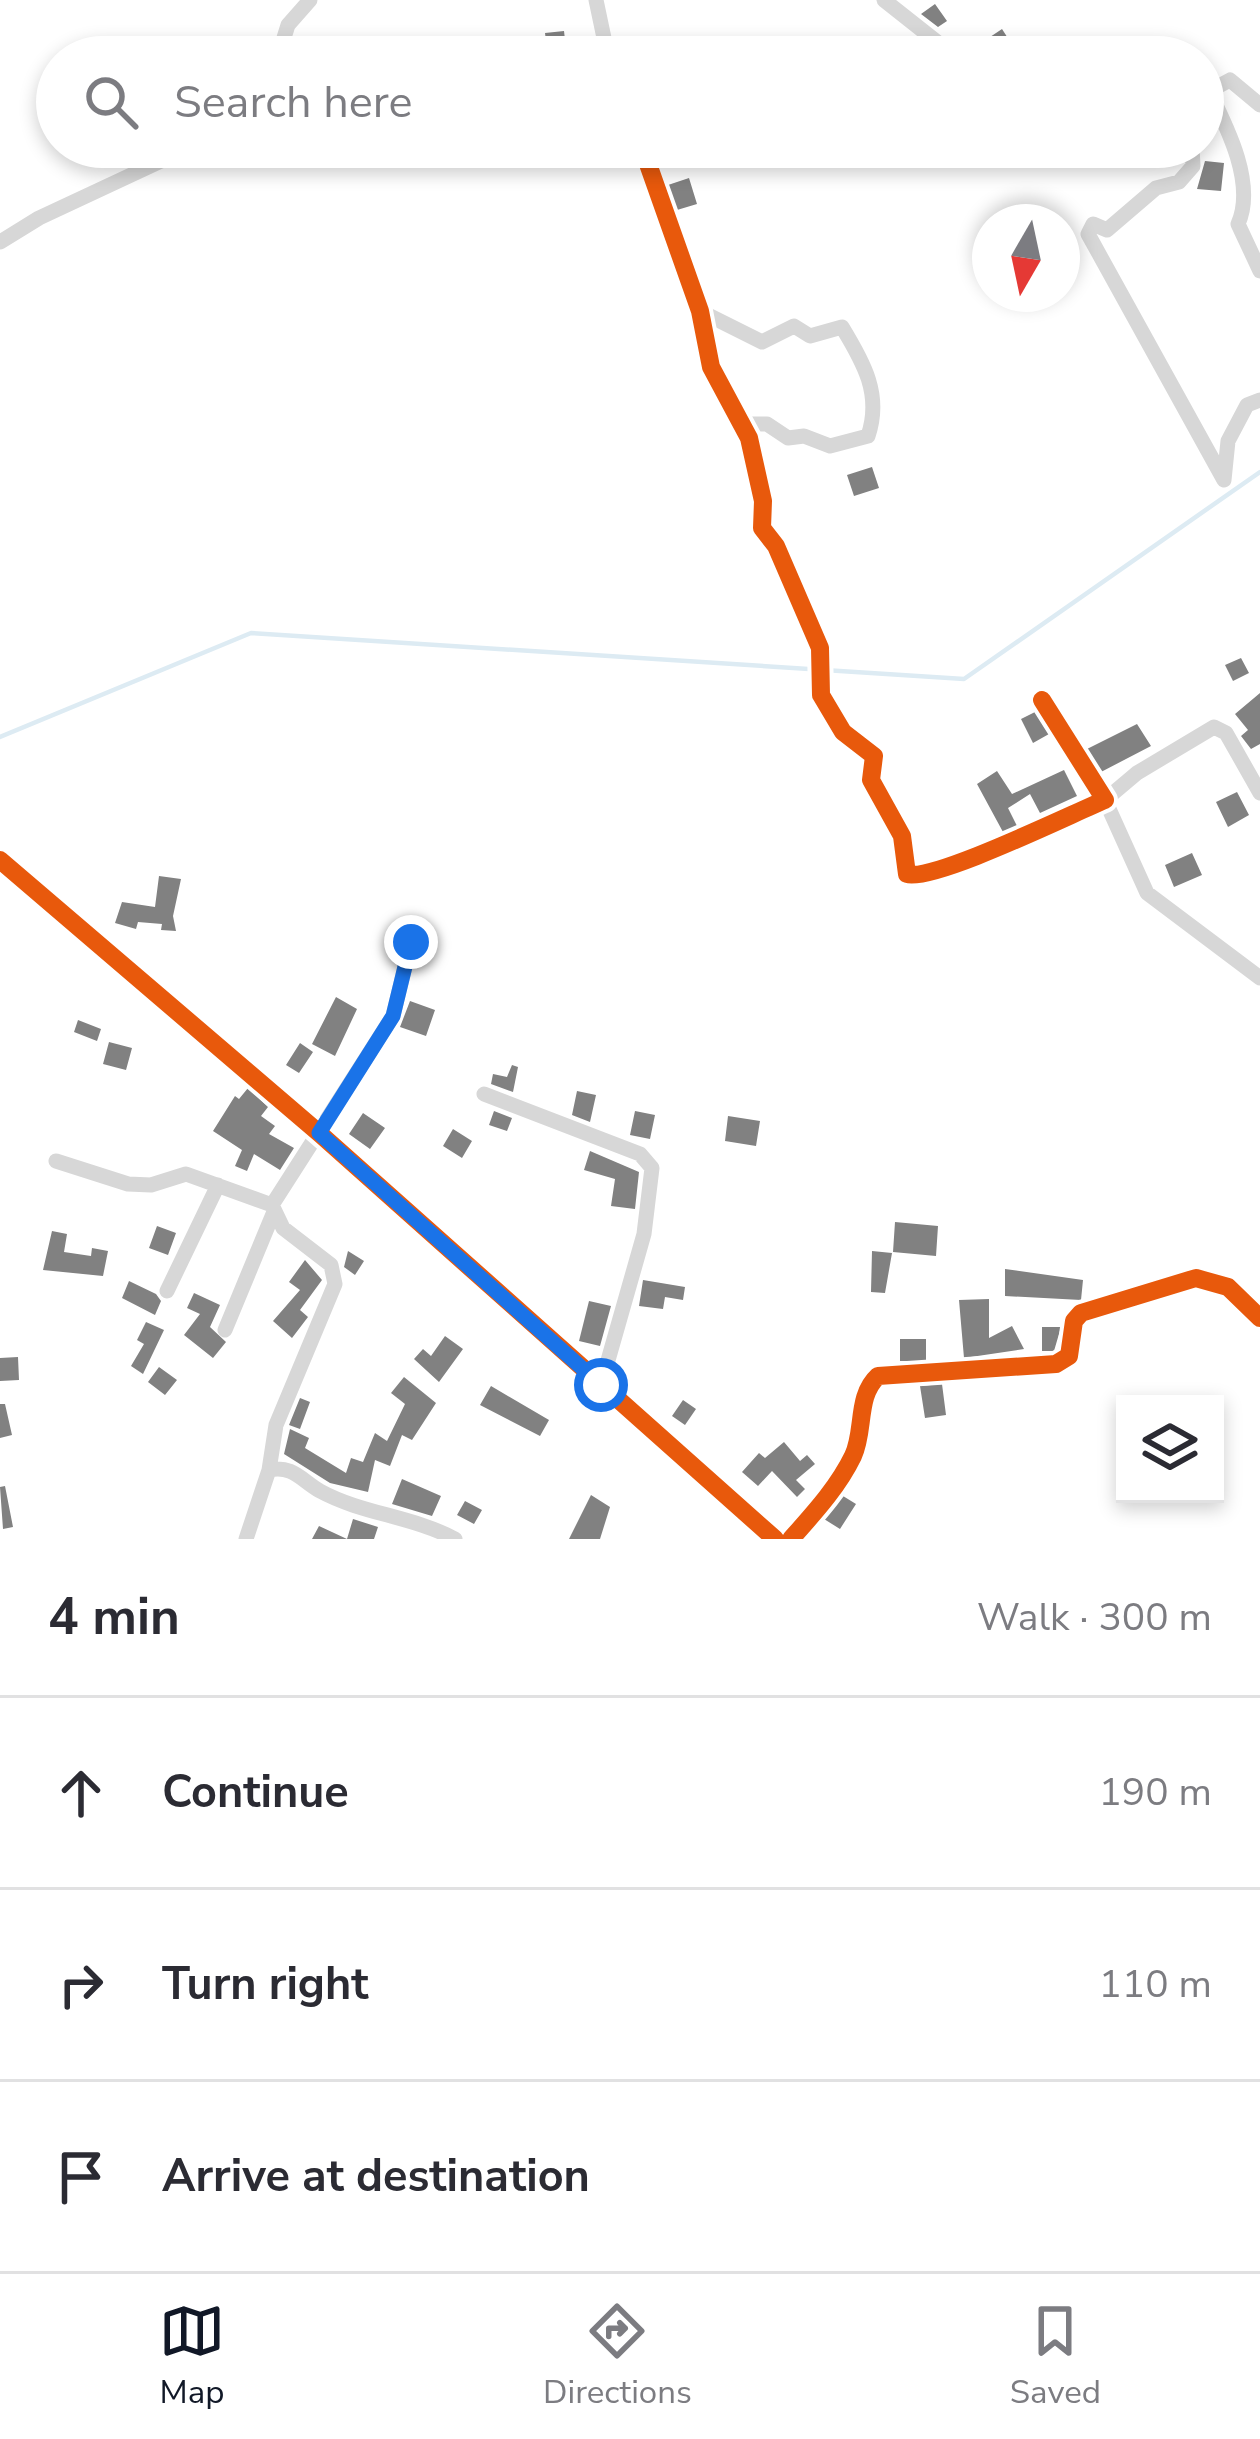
<!DOCTYPE html>
<meta charset="utf-8">
<style>
body{margin:0;font-family:"Nunito Sans",sans-serif;background:#f2f2f3;color:#2b2b33}
.controls{position:absolute;right:36px;bottom:36px;display:grid;overflow:hidden;border-radius:0px;box-shadow:0 6px 18px #0003}
.controls button{width:108px;height:108px;display:grid;place-items:center;padding:0;border:0;border-bottom:3px solid #e1e1e2;background:#fff;color:#2b2b33;font:60px sans-serif}
.compass{position:absolute;left:972px;top:204px;width:108px;height:108px;border-radius:50%;background:#fff;box-shadow:0 6px 18px #0003;rotate:189deg}
.stop{position:absolute;width:36px;height:36px;margin:-27px;border:9px solid #1a73e8;border-radius:50%;background:#fff}
.stop.end{background:#1a73e8;border-color:#fff;box-shadow:0 3px 12px #0008}
.list{margin:0;padding:0;list-style:none}
h2{display:flex;justify-content:space-between;align-items:center;height:156px;margin:0;padding:0 48px;font-size:51px}
h2 small{font-size:39px;font-weight:400;color:#7c7c81}
.list li{display:grid;grid-template-columns:78px 1fr auto;gap:36px;align-items:center;box-sizing:border-box;height:192px;padding:0 48px;border-top:3px solid #e1e1e2}
.list b{display:block;font-size:45px;white-space:nowrap}
.list em{font-size:39px;font-style:normal;color:#7c7c81}
.icon{flex:none;width:66px;height:66px;fill:none;stroke:currentColor;stroke-width:2;stroke-linecap:round;stroke-linejoin:round}
.map{position:relative;flex:none;width:1260px;height:1539px;overflow:hidden}
.search{position:absolute;background:#fff;box-shadow:0 6px 18px #0003;left:36px;right:36px;top:36px;height:132px;display:flex;align-items:center;gap:30px;box-sizing:border-box;padding:0 42px;border-radius:66px;color:#7c7c81;font-size:45px}
.sheet{height:732px;background:#fff}
nav{display:flex;justify-content:space-around;align-items:center;box-sizing:border-box;height:168px;border-top:3px solid #e1e1e2;background:#fff;font-size:33px;color:#7c7c81}
nav a{display:grid;justify-items:center;gap:6px}
nav .on{color:#111827}
.map>svg:first-child{display:block}
</style>
<div class="map">
<svg width="1260" height="1539" viewBox="0 0 1260 1539">
<rect width="100%" height="100%" fill="#fff"/>
<g fill="none" stroke-linecap="round" stroke-linejoin="round">
<path stroke="#ddebf3" stroke-width="4.5" d="M0,737l251,-104 713,46 296,-207"/>
</g>
<path fill="#818181" d="M935,4l12,17 -9,6 -17,-13z
M1002,29l11,17 -15,10 -11,-17z
M564,31l3,26h-19l-3,-24z
M1205,161l19,2 -3,28 -24,-2z
M689,178l8,26 -20,6 -9,-25z
M872,467l7,21 -25,8 -7,-21z
M1241,658l8,15 -16,8 -8,-16z
M1260,693v51l-9,5 -10,-13 7,-6 -13,-16z
M1035,712l14,22 -16,9 -12,-24z
M1137,724l14,22 -50,26 -14,-23z
M1064,770l13,26 -37,17 -10,-19 -22,14 9,18 -14,6 -26,-48 20,-13 15,23z
M1237,792l12,23 -21,12 -12,-25z
M1192,853l10,22 -28,12 -9,-22z
M159,876l22,3 -8,37 3,15 -15,-1 1,-6 -24,-2 -2,7 -21,-6 7,-21 33,5z
M336,997l21,12 -22,47 -23,-12z
M410,1001l25,9 -9,26 -26,-9z
M78,1020l23,9 -4,12 -23,-9z
M109,1042l23,6 -6,22 -23,-6z
M300,1043l13,9 -14,21 -13,-8z
M512,1065l6,2 -5,25 -22,-8 2,-10 14,3z
M248,1088l20,19 -7,9 14,10 -6,8 25,14 -14,22 -26,-16 -7,17 -12,-5 7,-16 -29,-19 22,-35 4,3z
M577,1091l19,4 -6,27 -18,-7z
M494,1111l18,7 -5,13 -18,-6z
M635,1111l20,4 -5,24 -20,-4z
M363,1113l22,15 -15,21 -21,-15z
M728,1116l32,5 -4,25 -31,-5z
M453,1129l19,12 -10,17 -19,-12z
M590,1151l49,21 -4,37 -24,-3 4,-27 -31,-9z
M895,1222l43,4 -2,30 -43,-4z
M157,1226l19,7 -8,22 -19,-7z
M52,1231l15,3 -3,18 27,4 1,-8 16,3 -5,25 -60,-6z
M348,1251l16,10 -9,14 -11,-8z
M872,1251l20,2 -7,40 -14,-1z
M305,1260l17,20 -22,30 8,7 -16,21 -19,-17 27,-31 -11,-8z
M1005,1269l78,11 -2,20 -76,-4z
M643,1280l42,7 -2,13 -18,-3 -2,12 -24,-3z
M129,1281l27,13 5,7 -6,14 -33,-17z
M194,1293l26,12 -10,22 16,15 -13,16 -29,-23 16,-21 -13,-6z
M989,1299v39l23,-12 12,23 -60,9 -5,-58z
M589,1301l22,5 -11,40 -21,-5z
M146,1322l18,8 -21,44 -12,-8 13,-22 -7,-4z
M1042,1327h19l-7,24h-12z
M445,1336l18,13 -24,33 -25,-23 9,-10 8,7z
M900,1339h26v22h-26z
M18,1357l1,23 -19,1v-23z
M159,1367l18,13 -12,15 -17,-13z
M404,1377l32,26 -24,37 -10,-5 -12,31 -15,-6 -7,32 -38,-9 -46,-29 6,-25 19,9 -4,10 41,25 5,-15 12,4 12,-29 12,8 18,-37 -14,-11z
M942,1384l4,31 -21,3 -5,-32z
M491,1386l58,34 -9,16 -60,-31z
M300,1398l10,4 -10,27 -11,-4z
M683,1400l13,9 -11,16 -13,-9z
M0,1404h5l7,31 -12,3z
M784,1442l16,19 7,-6 8,9 -19,16 9,9 -8,8 -25,-26 -14,15 -16,-14 17,-19 6,5z
M402,1479l39,17 -9,20 -40,-12z
M5,1486l8,41 -10,2 -3,-42z
M591,1495l19,12 -10,32h-31z
M843,1496l13,8 -16,25 -16,-10z
M465,1501l17,9 -8,14 -17,-9z
M353,1519l25,8 -4,12h-62l7,-13 28,13z"/>
<g fill="none" stroke-linecap="round" stroke-linejoin="round">
<path stroke="#d7d7d7" stroke-width="15" d="M596,0l12,57
M884,0l72,57
M278,57l10,-32 22,-25
M1209,91c18,36 47,93 29,133l22,47
M1204,94l26,-14 30,25
M642,147l58,164 11,56 38,71 14,63 -1,27 14,18 44,102 1,47 22,37 31,24 -3,24 31,56 5,38c26,8 164,-60 198,-74l-63,-100
M1192,147l1,19 -14,16 -23,6 -49,42 -14,-6 -5,10 136,246 4,-39 19,-36 13,-5
M0,242l39,-24 152,-71
M700,311l62,31 32,-16 16,10 32,-9c22,36 40,68 26,109l-38,10 -26,-10 -16,2 -21,-14h-24
M1260,793l-34,-60 -12,-6 -77,46 -32,27 42,93 113,85
M0,860l319,273 456,406
M484,1094l156,60 12,14 -8,66 -43,151
M56,1161l72,23 23,1 35,-11 86,31
M167,1291l51,-106
M225,1330l48,-116
M269,1470c24,-5 32,10 51,21 42,23 92,25 135,48
M246,1539l23,-69 7,-45 59,-141 -4,-19 -48,-37 -11,-23 121,-189 18,-74
M791,1539c23,-26 47,-52 62,-83 12,-25 3,-60 25,-80l178,-12 13,-8 5,-35 7,-8 115,-35 32,9 32,31"/>
<defs>
<path id="cycleway" d="M642,147l58,164 11,56 38,71 14,63 -1,27 14,18 44,102 1,47 22,37 31,24 -3,24 31,56 5,38c26,8 164,-60 198,-74l-63,-100
M0,860l319,273 456,406
M791,1539c23,-26 47,-52 62,-83 12,-25 3,-60 25,-80l178,-12 13,-8 5,-35 7,-8 115,-35 32,9 32,31"/>
</defs>
<use href="#cycleway" stroke="#fff" stroke-width="26"/>
<use href="#cycleway" stroke="#e8590c" stroke-width="18"/>
</g>
<g fill="none" stroke-linecap="round" stroke-linejoin="round">
<path stroke="#1a73e8" stroke-width="15" d="M411,942l-18,74 -74,117 282,252"/>
</g>
</svg>
<div class="controls">
<button><svg class="icon" aria-label="layers" viewBox="0 0 24 24"><path d="M12 4l9 5-9 5-9-5zM3 14l9 5 9-5"/></svg></button>
</div>
<svg class="compass" viewBox="-18 -18 36 36"><path d="M0-13l5 13h-10z" fill="#e53935"/><path d="M0 13l5-13h-10z" fill="#7c7c81"/></svg>
<div class="stop" style="left:601px;top:1385px"></div>
<div class="stop end" style="left:411px;top:942px"></div>
<div class="search"><svg class="icon" aria-label="search" viewBox="0 0 24 24"><circle cx="10" cy="10" r="6"/><path d="M15 15l6 6"/></svg>Search here</div>
</div>
<section class="sheet">
<h2>4 min<small>Walk · 300 m</small></h2>
<ul class="list">
<li><svg class="icon" aria-label="ahead" viewBox="0 0 24 24"><path d="M12 20V5M6 11l6-6 6 6"/></svg><div><b>Continue</b></div><em>190 m</em></li>
<li><svg class="icon" aria-label="right" viewBox="0 0 24 24"><path d="M7 20v-9h11M14 6l5 5-5 5"/></svg><div><b>Turn right</b></div><em>110 m</em></li>
<li><svg class="icon" aria-label="arrive" viewBox="0 0 24 24"><path d="M6 21V4h12l-3 4 3 4H6"/></svg><div><b>Arrive at destination</b></div></li>
</ul>
</section>
<nav>
<a class="on"><svg class="icon" aria-label="map" viewBox="0 0 24 24"><path d="M3 6l6-2 6 2 6-2v14l-6 2-6-2-6 2zM9 4v14M15 6v14"/></svg>Map</a>
<a><svg class="icon" aria-label="directions" viewBox="0 0 24 24"><path d="M12 3l9 9-9 9-9-9zM9 14v-3h6M13 9l2 2-2 2"/></svg>Directions</a>
<a><svg class="icon" aria-label="saved" viewBox="0 0 24 24"><path d="M7 4h10v16l-5-4-5 4z"/></svg>Saved</a>
</nav>
